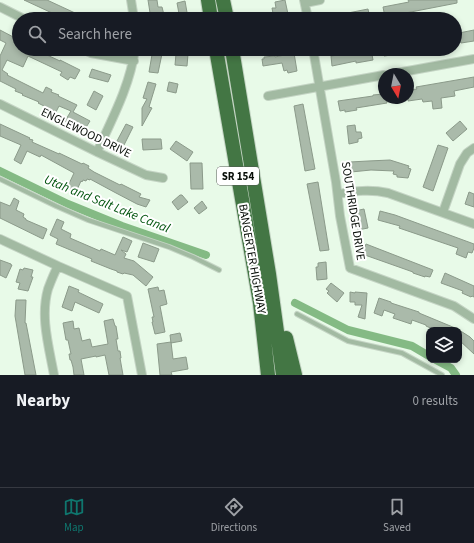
<!DOCTYPE html>
<style>
body{margin:0;font-family:"Source Sans 3",sans-serif;background:#242831;color:#f1f3f6}
.controls{position:absolute;right:12px;bottom:12px;display:grid;overflow:hidden;border-radius:8px;box-shadow:0 2px 6px #0003}
.controls button{width:36px;height:36px;display:grid;place-items:center;padding:0;border:0;border-bottom:1px solid #363941;background:#171b24;color:#f1f3f6;font:20px sans-serif}
.compass{position:absolute;left:378px;top:68px;width:36px;height:36px;border-radius:50%;background:#171b24;box-shadow:0 2px 6px #0003;rotate:170deg}
.list{margin:0;padding:0;list-style:none}
h2{display:flex;justify-content:space-between;align-items:center;height:52px;margin:0;padding:0 16px;font-size:17px}
h2 small{font-size:13px;font-weight:400;color:#9ea1a6}
.icon{flex:none;width:22px;height:22px;fill:none;stroke:currentColor;stroke-width:2;stroke-linecap:round;stroke-linejoin:round}
.map{position:relative;flex:none;width:474px;height:375px;overflow:hidden}
.search{position:absolute;background:#171b24;box-shadow:0 2px 6px #0003;left:12px;right:12px;top:12px;height:44px;display:flex;align-items:center;gap:10px;box-sizing:border-box;padding:0 14px;border-radius:22px;color:#9ea1a6;font-size:15px}
.sheet{height:112px;background:#171b24}
nav{display:flex;justify-content:space-around;align-items:center;box-sizing:border-box;height:56px;border-top:1px solid #363941;background:#171b24;font-size:11px;color:#9ea1a6}
nav a{display:grid;justify-items:center;gap:2px}
nav .on{color:#0f766e}
.map>svg:first-child{display:block}
</style>
<div class="map">
<svg width="474" height="375" viewBox="0 0 474 375">
<rect width="100%" height="100%" fill="#e8fae8"/>
<g fill="none" stroke-linecap="round" stroke-linejoin="round">
<path stroke="#84ba84" stroke-width="8" d="M0,171l68,33 54,22 84,29
M295,303l53,27 64,16 17,10
M436,360l15,8 5,7"/>
</g>
<path fill="#aabaaa" stroke="#8b9a8a" d="M24,0h23l41,19h-23z
M148,0h9l1,7h4l3,12h-14z
M285,0l4,19h-15l-2,-11h4l-1,-6z
M408,0h49v3l-72,14 -2,-10 26,-5z
M185,1l3,17 -8,1 -3,-16z
M368,9l2,10h-37v-3z
M0,30l19,10v9h18l11,5 -1,1 13,6v-1l20,10 -5,9 -5,-2 -2,3 -8,-5 2,-3 -34,-16 -5,11 -16,-7 -5,10 6,4 -1,1 36,18 3,-6 6,3 -1,2 8,3 -1,1 19,9 -4,7 17,9 -5,8 -5,-2v1l-15,-7 6,-10 -12,-5 -3,6 -18,-9 1,-1 -17,-7 1,-1 -8,-3 1,-2 -16,-8v-25l6,-13 -6,-3z
M474,30v11l-13,2 -2,-10z
M153,49h10l-5,24 -9,-1z
M361,49h10l2,11 -17,3v-2l-24,5 -1,-10 30,-4z
M383,49h31v3l-30,4z
M294,53l3,18 -9,2 -1,-3 -3,1 -2,-8 -19,3 -1,-7h2v-2l11,-1v1z
M176,54h12l-1,12 -12,-1z
M92,69l19,6 -3,7 -19,-5z
M474,77v10l-20,4 1,5 -14,2 1,10 -9,1 -1,-8 -9,1 -1,-3 -14,2v-11l9,-1 -1,-2z
M148,82l8,2 -7,23 3,1 -10,18v-18l5,-9 -4,-1z
M169,82l9,2 -2,9 -9,-2z
M94,91l9,5 -7,14 -9,-5z
M384,94v4h2l1,5 -31,5 1,2 -12,2v-2l-5,1 -2,-10 35,-5v-1z
M303,104l12,65 -10,2 -11,-65z
M460,121l7,8 -14,12 -7,-8z
M0,124l30,14 -1,1 4,1 -1,2 27,12v-1l23,11 1,-1 6,3 -1,2 6,4 26,13 1,-1 20,10 -2,3 11,3 -4,7 -9,-3 -21,-11 -26,-14v1l-3,-1 -1,2 -3,-1 -1,2 -1,-1 -5,11 -9,-4 7,-15 -33,-18 -1,2 -13,-6 -6,13 -7,-4 7,-15 -21,-9z
M126,124l7,3 -9,18 -7,-4z
M355,125l1,7h5l1,6 -4,1v3l-9,2 -2,-18z
M142,139h19l1,10 -19,1z
M176,141l17,11 -6,9 -17,-12z
M438,145l10,3 -15,43 -10,-4z
M390,160l19,6 -1,2 3,1 -3,9 -11,-1v-2l-4,-1 1,-3 -23,-1 -20,2 -1,-10 18,-1z
M190,163h12l1,26h-12z
M318,182l11,68 -9,1 -13,-67z
M469,192l5,2v13l-9,-3z
M180,195h2l6,7 -10,8 -6,-8z
M14,198l5,3 -3,9 8,4 -1,3 3,2v1l21,9 -4,10 -43,-21v-16l10,4z
M202,201l5,7 -8,6 -5,-6z
M364,209l4,19 -10,2 -3,-19z
M380,211l15,4 79,29v4l-2,5 -4,-1 -2,6 -10,-4 2,-6 -59,-20 1,-2 -22,-6z
M57,219l7,3 -3,7 10,5 -1,4 30,13 1,-2 14,6 8,-18 9,4 -5,11 -6,-2 5,4 -2,4 10,3 19,16 -7,9 -13,-11 -9,-2 -1,1 -6,-2v-1l-6,-2 -20,-8 1,-2 -36,-15 2,-5 -8,-4z
M143,243l16,6 -5,13 -16,-5z
M366,244l67,26 -3,7 -5,-1v1l-12,-4v-1l-51,-18z
M0,260l11,4v1h1l-6,13 -6,-3z
M326,262l1,17 -10,1 -1,-13h2v-4z
M24,268l9,2 -2,7h2l-5,14 -10,-2 2,-6 -4,-1 4,-13 3,1z
M445,273l29,13v11l-2,-1 -1,1 -9,-4 1,-2 -22,-8z
M331,283l13,10 -7,9 -10,-9 2,-2 -3,-2z
M69,286l10,4 -1,2 25,12 -4,9 -24,-11 -3,9 -10,-4z
M158,287l1,4 5,-1 3,14 -7,2 5,26 -10,2 -3,-12h1l-1,-5h2l-6,-28z
M350,292l5,1v-1l12,1 -2,26 -7,-2 4,-12h-7v-3h-5z
M379,298l12,4v1l28,9v1l41,17h-25l-9,-4v-1l-14,-5 -1,4 -18,-6 2,-4 -11,-4 -2,6 -8,-3z
M16,300h10l-1,23h1l10,52h-11l-10,-59z
M113,319l2,7h1l2,13h-2l2,12h2l1,7h-1l3,17h-14l-4,-20 -9,2v-1l-15,3 3,16h-10l-1,-8 -2,-7h-1l-1,-6h2l-3,-14h-2l-3,-17 10,-2 1,8 5,-1 3,13 8,-2 2,8 16,-3 -4,-23z
M459,330l11,7 4,4v13l-15,-14z
M180,333l2,8 -11,2 -1,-8z
M171,342l2,17 13,-2 2,12 -17,3 1,3h-12l-3,-31z"/>
<g fill="none" stroke-linecap="round" stroke-linejoin="round">
<defs>
<path id="lane" d="M0,179l56,27 32,14 81,27 24,10 26,13
M297,314l51,27 54,12 40,22"/>
<path id="street" d="M131,0l3,19
M304,0l4,19
M305,3l15,-3
M0,7l24,12
M83,49l8,4 43,8
M313,49l23,133 4,34 10,52 104,38 20,13
M391,74l83,-15
M268,96l116,-21
M0,104l97,48 49,23 17,3
M97,152c15,-33 33,-66 38,-103
M338,194c17,-3 32,-5 50,-1l86,31
M443,212l17,-48 7,-11 7,-5
M0,239l58,27 69,30 15,79
M54,375c-5,-28 -14,-58 -6,-86 3,-8 6,-16 10,-23"/>
<path id="highway" d="M208,0l3,19
M223,0l4,19
M216,49l44,254 8,72
M232,49l37,225 14,101
M286,338l9,37"/>
</defs>
<use href="#lane" stroke="#c4d4c4" stroke-width="6"/>
<use href="#street" stroke="#c4d4c4" stroke-width="10"/>
<use href="#highway" stroke="#c4d4c4" stroke-width="16"/>
<use href="#lane" stroke="#a2baa2" stroke-width="4"/>
<use href="#street" stroke="#a2baa2" stroke-width="8"/>
<use href="#highway" stroke="#437644" stroke-width="14"/>
</g>
<g text-anchor="middle" dominant-baseline="central" stroke-width="4" stroke-linejoin="round" paint-order="stroke">
<rect fill="#fff" stroke="#525652" stroke-width="1" x="217" y="167" width="42" height="18" rx="3"/>
<g font-size="11" font-weight="bold" fill="#080e08">
<text x="238" y="176">SR 154</text>
</g>
<g font-size="12" fill="#080e08" stroke="#fff">
<text transform="translate(86 133) rotate(26)">ENGLEWOOD DRIVE</text>
<text transform="translate(353 211) rotate(81)">SOUTHRIDGE DRIVE</text>
<text transform="translate(252 259) rotate(80)">BANGERTER HIGHWAY</text>
</g>
<g font-size="13" font-style="italic" fill="#00540d" stroke="#fff">
<text transform="translate(107 204) rotate(22)">Utah and Salt Lake Canal</text>
</g>
</g>
</svg>
<div class="controls">
<button><svg class="icon" aria-label="layers" viewBox="0 0 24 24"><path d="M12 4l9 5-9 5-9-5zM3 14l9 5 9-5"/></svg></button>
</div>
<svg class="compass" viewBox="-18 -18 36 36"><path d="M0-13l5 13h-10z" fill="#e53935"/><path d="M0 13l5-13h-10z" fill="#9ea1a6"/></svg>
<div class="search"><svg class="icon" aria-label="search" viewBox="0 0 24 24"><circle cx="10" cy="10" r="6"/><path d="M15 15l6 6"/></svg>Search here</div>
</div>
<section class="sheet">
<h2>Nearby<small>0 results</small></h2>
<ul class="list">
</ul>
</section>
<nav>
<a class="on"><svg class="icon" aria-label="map" viewBox="0 0 24 24"><path d="M3 6l6-2 6 2 6-2v14l-6 2-6-2-6 2zM9 4v14M15 6v14"/></svg>Map</a>
<a><svg class="icon" aria-label="directions" viewBox="0 0 24 24"><path d="M12 3l9 9-9 9-9-9zM9 14v-3h6M13 9l2 2-2 2"/></svg>Directions</a>
<a><svg class="icon" aria-label="saved" viewBox="0 0 24 24"><path d="M7 4h10v16l-5-4-5 4z"/></svg>Saved</a>
</nav>
